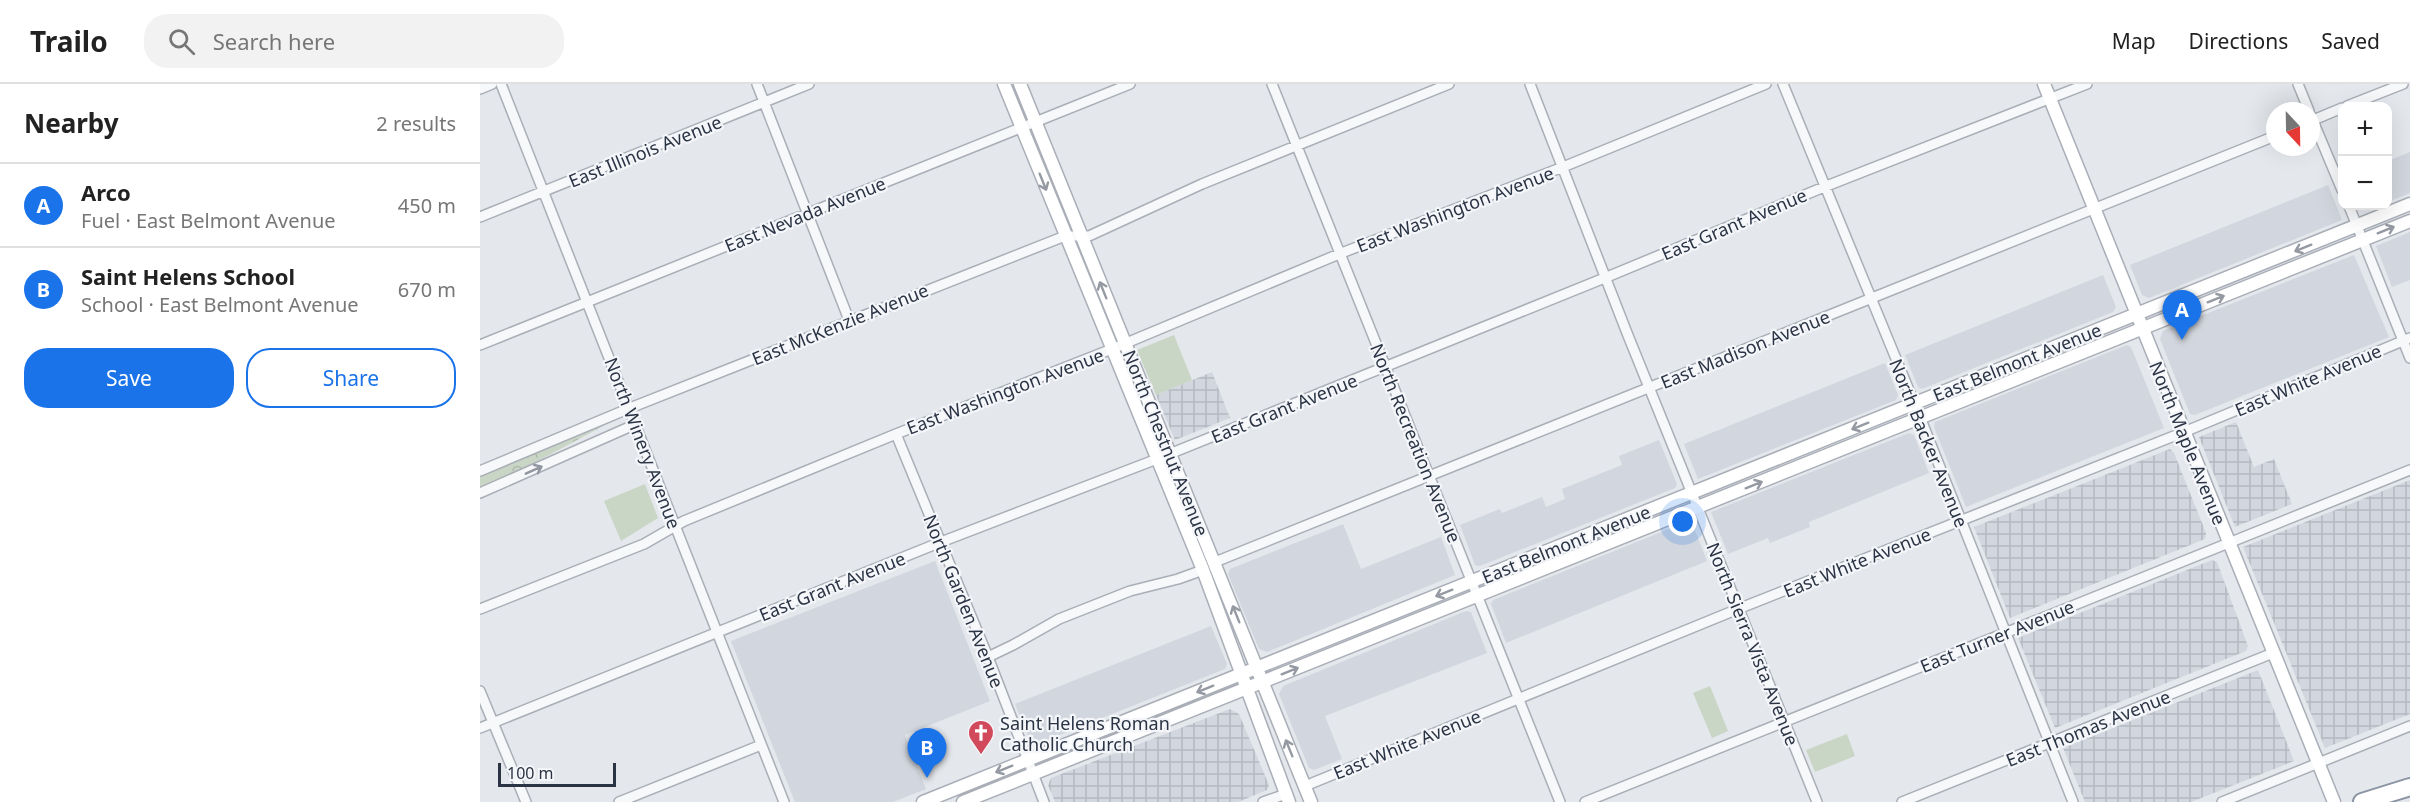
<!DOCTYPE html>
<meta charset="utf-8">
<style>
body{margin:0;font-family:"Noto Sans",sans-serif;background:#f2f2f2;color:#222}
.controls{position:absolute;right:18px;top:18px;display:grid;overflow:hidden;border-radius:12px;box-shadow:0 6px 24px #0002}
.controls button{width:54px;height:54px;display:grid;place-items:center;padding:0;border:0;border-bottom:2px solid #e0e0e0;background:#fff;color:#222;font:30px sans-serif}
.compass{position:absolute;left:1786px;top:18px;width:54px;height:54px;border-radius:50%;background:#fff;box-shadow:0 6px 24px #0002;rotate:158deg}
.scale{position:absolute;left:18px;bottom:15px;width:118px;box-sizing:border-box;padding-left:6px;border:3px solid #2b3445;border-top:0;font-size:16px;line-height:21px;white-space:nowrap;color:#2b3445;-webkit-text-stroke:4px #f4f6f9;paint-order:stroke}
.you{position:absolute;left:1203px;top:438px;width:21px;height:21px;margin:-15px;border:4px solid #fff;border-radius:50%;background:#1a73e8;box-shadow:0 0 0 9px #1a73e833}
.badge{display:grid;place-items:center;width:39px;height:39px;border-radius:50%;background:#1a73e8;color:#fff;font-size:20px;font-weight:700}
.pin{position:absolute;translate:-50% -50px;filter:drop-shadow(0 2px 3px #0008)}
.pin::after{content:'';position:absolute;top:32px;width:21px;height:18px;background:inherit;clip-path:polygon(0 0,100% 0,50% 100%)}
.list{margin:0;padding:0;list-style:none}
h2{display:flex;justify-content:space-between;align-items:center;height:78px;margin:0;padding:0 24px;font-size:26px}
h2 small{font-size:20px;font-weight:400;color:#767676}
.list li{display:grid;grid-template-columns:39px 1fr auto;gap:18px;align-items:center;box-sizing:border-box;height:84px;padding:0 24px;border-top:2px solid #e0e0e0}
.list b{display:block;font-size:22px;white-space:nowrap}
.list p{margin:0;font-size:20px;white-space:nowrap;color:#767676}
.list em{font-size:20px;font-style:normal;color:#767676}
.actions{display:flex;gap:12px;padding:18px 24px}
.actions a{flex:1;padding:14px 0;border:2px solid #1a73e8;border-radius:24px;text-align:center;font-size:21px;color:#1a73e8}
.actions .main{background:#1a73e8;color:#fff}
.icon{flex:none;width:33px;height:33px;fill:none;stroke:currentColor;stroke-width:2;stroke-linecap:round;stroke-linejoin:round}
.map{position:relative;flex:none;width:1930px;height:718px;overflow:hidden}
header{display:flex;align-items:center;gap:36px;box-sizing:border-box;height:84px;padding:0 30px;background:#fff;border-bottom:2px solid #e0e0e0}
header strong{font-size:28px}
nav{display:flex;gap:33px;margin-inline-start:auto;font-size:21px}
.search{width:420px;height:54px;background:#f2f2f2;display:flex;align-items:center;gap:15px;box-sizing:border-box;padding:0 21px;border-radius:24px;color:#767676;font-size:22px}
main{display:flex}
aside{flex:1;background:#fff}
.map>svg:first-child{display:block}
</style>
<header>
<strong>Trailo</strong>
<div class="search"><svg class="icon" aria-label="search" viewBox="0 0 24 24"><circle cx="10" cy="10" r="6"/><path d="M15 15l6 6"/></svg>Search here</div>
<nav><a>Map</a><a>Directions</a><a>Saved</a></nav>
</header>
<main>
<aside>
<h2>Nearby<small>2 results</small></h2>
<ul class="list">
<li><span class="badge">A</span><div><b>Arco</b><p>Fuel · East Belmont Avenue</p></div><em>450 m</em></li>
<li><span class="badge">B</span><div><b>Saint Helens School</b><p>School · East Belmont Avenue</p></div><em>670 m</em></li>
</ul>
<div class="actions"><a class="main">Save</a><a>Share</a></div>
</aside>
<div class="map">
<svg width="1930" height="718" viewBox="0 0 1930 718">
<defs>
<pattern id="industrial-grid" width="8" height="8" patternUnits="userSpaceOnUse" patternTransform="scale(1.5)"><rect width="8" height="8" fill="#d2d6de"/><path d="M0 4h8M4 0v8" fill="none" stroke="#b4b8c0"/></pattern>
<pattern id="forest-crowns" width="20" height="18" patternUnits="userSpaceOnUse" patternTransform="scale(1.5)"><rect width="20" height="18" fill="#c9d6c5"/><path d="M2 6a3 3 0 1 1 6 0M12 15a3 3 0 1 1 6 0" fill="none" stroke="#adb8ab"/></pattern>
</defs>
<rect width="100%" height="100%" fill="#e4e7ec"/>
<path fill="#d2d6de" d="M1930,68v41l-22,9v-41z
M1848,101l14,35 -193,78 -7,-3 -12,-30z
M1930,148v48l-18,7 -16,-41z
M1874,171l35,82 -194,78 -5,-1 -30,-75 3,-8z
M1623,191l13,32 -3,5 -191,77 -4,-2 -13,-32z
M1647,261l4,2 33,81 -198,79 -32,-80 1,-5z
M1405,279l13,32 -2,5 -198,79 -14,-35z
M1429,349l5,2 15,38 -120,49 1,5 -40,16 -2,-5 -40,16 -17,-42z
M1179,356l18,44 -2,4 -195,78 -5,-1 -15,-40 40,-16 2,4 40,-16 4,10 19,-8 -3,-10 60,-24 -3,-9z
M1211,436l16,41 -201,82 -15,-39 2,-4z
M863,440l18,45 80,-32 14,38 -188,77 -8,-3 -31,-75 2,-5z
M455,477l55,140 -85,34 21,54 -33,13h-98l-64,-161z
M986,527l5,1 16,41 -162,63 17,43 -28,11 -5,-2 -30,-74 4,-8z
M731,542l16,38 -2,5 -193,77 -17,-42z"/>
<path fill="url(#industrial-grid)" d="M732,288l18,46 -55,22 -19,-45z
M1756,338l18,45 20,-8 18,45 -57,23 -36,-90z
M1690,365l4,4 32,80 -1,6 -195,79 -36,-91z
M1930,396v234l-85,34 -82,-201z
M1732,476l5,2 31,84 -2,5 -191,77 -37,-90z
M1778,586l36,91 -103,41h-106l-22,-54z
M750,625l9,5 30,71 -2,5 -29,12h-183l-7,-17 3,-7z"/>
<path fill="#c9d6c5" d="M694,251l18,45 -36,15 -19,-45z
M165,400l13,34 -37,23 -17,-40z
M1230,602l18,45 -16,7 -19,-45z
M1367,650l8,22 -40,16 -9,-22z"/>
<path fill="url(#forest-crowns)" d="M140,333l-97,52 -43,20v-15z"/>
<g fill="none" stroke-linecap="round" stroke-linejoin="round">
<defs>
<path id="street" d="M21,0l283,718
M277,0l92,236
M792,0l288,718
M1050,0l97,249 190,469
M1303,0l137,333 153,385
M1818,0l11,27
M0,5l12,-5
M1867,22l56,-22
M1831,32l31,74
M1831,37l31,-13
M1869,122l61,152
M0,133l329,-133
M0,261l650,-261
M416,350l92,223 56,145
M0,387l150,-63 435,-172h24l113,-52 247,-100
M0,409l156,-69
M735,478l1060,-426
M0,525l164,-65 40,-23 212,-87 216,-85 227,-95 224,-87 203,-83
M508,573l25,-12 46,-26 71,-28 48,-12 25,-9
M0,607l46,111
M0,644l461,-186 216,-83 450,-182 217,-90 263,-103
M825,702l433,-177 446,-177 226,-94
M139,718l142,-57
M783,718l23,-8
M1105,718l825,-332
M1422,718l371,-149
M1742,718l188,-76"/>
<path id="secondary" d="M524,0l199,486 86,232
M540,0l291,718
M1564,0l290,718
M443,718l1487,-598
M483,718l1447,-581"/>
<path id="highway" d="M1882,718l48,-15"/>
</defs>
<use href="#street" stroke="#a9aeb7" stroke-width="12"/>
<use href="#secondary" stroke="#a9aeb7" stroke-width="15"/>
<use href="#highway" stroke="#8b94a3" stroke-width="20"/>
<use href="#street" stroke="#f7f8fa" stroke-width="9"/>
<use href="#secondary" stroke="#fff" stroke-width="12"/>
<use href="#highway" stroke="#fff" stroke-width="16"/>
</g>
<defs><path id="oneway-shaft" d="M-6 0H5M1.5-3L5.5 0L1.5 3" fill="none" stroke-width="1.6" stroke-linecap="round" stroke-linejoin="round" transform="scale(1.5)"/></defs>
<g stroke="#959aa2">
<use href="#oneway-shaft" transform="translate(563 98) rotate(68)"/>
<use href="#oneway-shaft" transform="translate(1906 146) rotate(-22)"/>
<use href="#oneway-shaft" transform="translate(1823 164) rotate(158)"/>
<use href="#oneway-shaft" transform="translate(623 206) rotate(-112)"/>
<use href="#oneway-shaft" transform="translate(1736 215) rotate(-22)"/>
<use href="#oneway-shaft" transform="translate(1380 342) rotate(158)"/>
<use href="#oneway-shaft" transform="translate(1274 401) rotate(-22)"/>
<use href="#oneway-shaft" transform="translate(964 509) rotate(158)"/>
<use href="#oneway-shaft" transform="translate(756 530) rotate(-112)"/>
<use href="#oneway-shaft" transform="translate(810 587) rotate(-22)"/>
<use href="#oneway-shaft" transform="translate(725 605) rotate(158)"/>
<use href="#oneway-shaft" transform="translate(809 664) rotate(-112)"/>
<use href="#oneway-shaft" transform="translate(524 685) rotate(158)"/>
</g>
<use stroke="#9196a0" href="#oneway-shaft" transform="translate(54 386) rotate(-24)"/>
<defs>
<symbol id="church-pin" viewBox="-11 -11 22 30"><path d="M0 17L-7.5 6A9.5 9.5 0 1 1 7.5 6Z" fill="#d1495b" stroke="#f4f6f9"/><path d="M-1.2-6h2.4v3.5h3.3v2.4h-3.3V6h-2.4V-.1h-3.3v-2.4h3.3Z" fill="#fff"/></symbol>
</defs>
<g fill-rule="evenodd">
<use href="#church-pin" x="486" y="634" width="30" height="40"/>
</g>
<g text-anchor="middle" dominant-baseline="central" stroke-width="4.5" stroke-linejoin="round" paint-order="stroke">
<g font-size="18" fill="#2b3445" stroke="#f4f6f9">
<text transform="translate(165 67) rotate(-22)">East Illinois Avenue</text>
<text transform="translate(975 125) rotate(-21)">East Washington Avenue</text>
<text transform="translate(325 130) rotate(-22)">East Nevada Avenue</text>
<text transform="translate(1254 140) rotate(-23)">East Grant Avenue</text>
<text transform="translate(360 240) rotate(-22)">East McKenzie Avenue</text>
<text transform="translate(1265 265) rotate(-22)">East Madison Avenue</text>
<text transform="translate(1537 278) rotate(-22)">East Belmont Avenue</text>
<text transform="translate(1828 296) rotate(-23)">East White Avenue</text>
<text transform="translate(525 307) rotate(-21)">East Washington Avenue</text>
<text transform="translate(804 324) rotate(-22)">East Grant Avenue</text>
<text transform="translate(163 359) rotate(69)">North Winery Avenue</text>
<text transform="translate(686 359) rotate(68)">North Chestnut Avenue</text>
<text transform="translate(936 359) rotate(68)">North Recreation Avenue</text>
<text transform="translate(1449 359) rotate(68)">North Backer Avenue</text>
<text transform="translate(1708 359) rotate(68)">North Maple Avenue</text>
<text transform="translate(1086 460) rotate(-22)">East Belmont Avenue</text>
<text transform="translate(1377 478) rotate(-22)">East White Avenue</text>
<text transform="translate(352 502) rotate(-22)">East Grant Avenue</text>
<text transform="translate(484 517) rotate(68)">North Garden Avenue</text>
<text transform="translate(1517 552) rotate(-22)">East Turner Avenue</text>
<text transform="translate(1273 560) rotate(68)">North Sierra Vista Avenue</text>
<text transform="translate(1608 644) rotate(-22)">East Thomas Avenue</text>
<text transform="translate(927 660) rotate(-22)">East White Avenue</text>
</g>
<g font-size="18" fill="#2b3445" stroke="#f4f6f9" text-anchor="start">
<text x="520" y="639">Saint Helens Roman<tspan x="520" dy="21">Catholic Church</tspan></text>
</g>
</g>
</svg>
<div class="controls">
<button>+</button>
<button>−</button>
</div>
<svg class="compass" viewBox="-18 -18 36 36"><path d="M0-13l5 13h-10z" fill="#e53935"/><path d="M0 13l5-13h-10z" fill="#767676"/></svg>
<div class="scale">100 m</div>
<div class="you"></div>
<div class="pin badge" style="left:1702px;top:256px">A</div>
<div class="pin badge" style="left:447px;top:694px">B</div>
</div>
</main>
